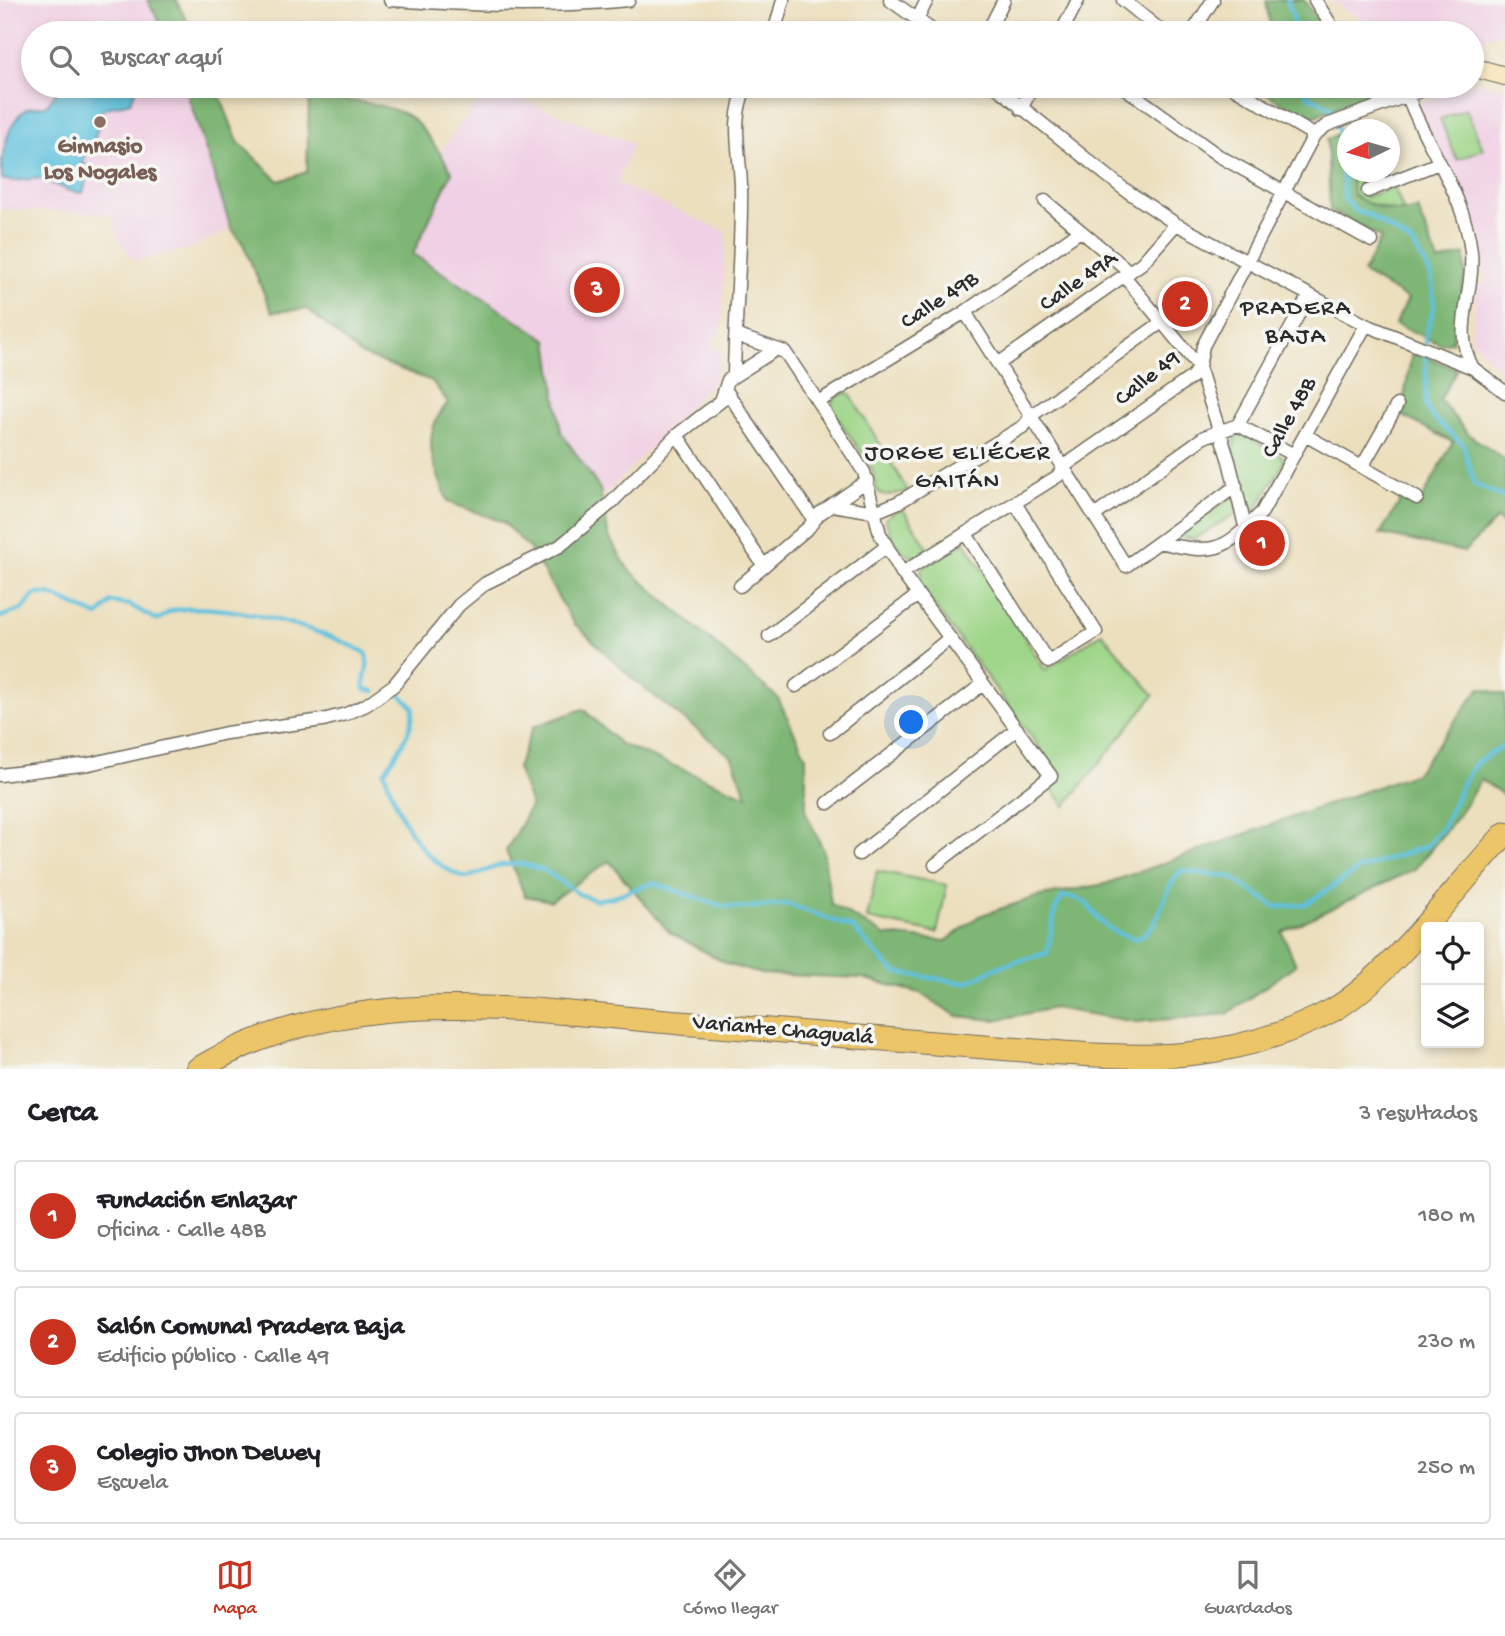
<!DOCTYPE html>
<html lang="es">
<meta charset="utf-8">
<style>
body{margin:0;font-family:"Gochi Hand",sans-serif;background:#f2f2f2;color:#202124}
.controls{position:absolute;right:21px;bottom:21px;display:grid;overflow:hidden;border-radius:7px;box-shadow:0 4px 10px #0003}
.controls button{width:63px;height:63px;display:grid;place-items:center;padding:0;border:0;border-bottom:2px solid #e0e0e0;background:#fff;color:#202124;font:35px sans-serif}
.compass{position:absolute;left:1337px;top:119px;width:63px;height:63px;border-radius:50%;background:#fff;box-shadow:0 4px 10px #0003;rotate:265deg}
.you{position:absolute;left:912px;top:723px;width:24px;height:24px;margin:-18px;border:5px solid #fff;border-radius:50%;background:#1a73e8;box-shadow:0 0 0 10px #1a73e833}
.badge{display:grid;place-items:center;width:46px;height:46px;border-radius:50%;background:#c8321e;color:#fff;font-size:23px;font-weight:700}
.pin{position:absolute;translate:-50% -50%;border:4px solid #fff;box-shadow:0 2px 7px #0006}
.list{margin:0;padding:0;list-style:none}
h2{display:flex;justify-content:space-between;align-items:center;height:91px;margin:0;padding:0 28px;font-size:30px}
h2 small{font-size:23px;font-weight:400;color:#757577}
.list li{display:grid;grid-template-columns:46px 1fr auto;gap:21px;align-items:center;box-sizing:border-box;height:112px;margin:0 14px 14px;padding:0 14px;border:2px solid #e0e0e0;border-radius:7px}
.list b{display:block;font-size:26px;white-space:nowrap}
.list p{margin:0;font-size:23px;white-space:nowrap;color:#757577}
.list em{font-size:23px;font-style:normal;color:#757577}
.icon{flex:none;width:38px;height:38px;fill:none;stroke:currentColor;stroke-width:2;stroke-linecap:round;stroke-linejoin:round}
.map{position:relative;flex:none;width:1505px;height:1069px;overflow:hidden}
.search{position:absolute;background:#fff;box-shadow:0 4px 10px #0003;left:21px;right:21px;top:21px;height:77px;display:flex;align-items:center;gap:18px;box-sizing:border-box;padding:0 24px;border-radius:38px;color:#757577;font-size:26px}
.sheet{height:469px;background:#fff}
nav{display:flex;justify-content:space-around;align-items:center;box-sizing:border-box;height:98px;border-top:2px solid #e0e0e0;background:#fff;font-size:19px;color:#757577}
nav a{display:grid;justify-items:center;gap:4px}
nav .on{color:#c8321e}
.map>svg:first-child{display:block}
</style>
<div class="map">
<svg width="1505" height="1069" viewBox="0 0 1505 1069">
<rect width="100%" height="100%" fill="#f6f6f2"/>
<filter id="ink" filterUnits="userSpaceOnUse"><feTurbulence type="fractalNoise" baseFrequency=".0143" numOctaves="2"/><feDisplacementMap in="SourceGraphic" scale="14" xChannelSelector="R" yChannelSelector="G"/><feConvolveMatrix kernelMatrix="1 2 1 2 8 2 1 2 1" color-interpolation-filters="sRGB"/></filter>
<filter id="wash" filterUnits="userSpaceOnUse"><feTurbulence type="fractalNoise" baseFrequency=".00686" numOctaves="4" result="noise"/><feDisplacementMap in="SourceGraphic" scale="28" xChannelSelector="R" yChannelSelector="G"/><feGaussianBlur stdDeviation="1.57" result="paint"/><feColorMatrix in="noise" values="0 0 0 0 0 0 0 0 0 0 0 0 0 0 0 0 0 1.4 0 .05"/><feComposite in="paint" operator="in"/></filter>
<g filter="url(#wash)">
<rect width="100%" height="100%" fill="#ecdfbd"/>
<path fill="#f0d0e4" d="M0,0h147l19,33h-133v53h154l27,71 17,71 -43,21 -54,12 -15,-21 -8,-26 -111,-5z
M1329,0h176v32l-33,9v-8h-88z
M1476,81l29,7v288l-34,-36 7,-55 9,-2 -10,-59 -57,-113v-7l44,-18h8z
M489,86l144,58 -16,39 109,49 -4,94 -11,18 11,9 -9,28 -109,115 -43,-64 -13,-92 -167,-107z"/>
<path fill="#9ed588" stroke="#64805a" stroke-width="2" d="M1466,109l17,40 -26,11 -17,-41z
M1351,172h4l11,25 28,-10 11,27 -41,-12 -11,-7z
M845,392l5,2 58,97 -24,5 -7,-5 -5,-22 -41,-61 1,-7z
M1242,433l41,24 1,5 -28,48 -8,-1 -14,-51 1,-24z
M1232,496l6,16 -44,27 -17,-3z
M897,510l7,1 24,37 -11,10c-22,-5 -24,-19 -32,-39z
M965,542l80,128 57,-37 52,62 -89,111 -16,-21 10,-11 -140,-189 3,-17z
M877,871l70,14 -10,48 -70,-14z"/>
<path fill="#7eb674" stroke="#547050" stroke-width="2" d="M147,0h29l17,33h-27z
M1266,0h38l22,33h-55z
M185,86h31l22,56 41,39 28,-9 2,-76c30,4 68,5 96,18 15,7 38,43 47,58l-39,82 135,86 13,92 39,57 9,48 19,32 150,129 28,59v56l17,36 8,55 54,31 61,6 33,-25 57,-19 69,-13 311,-111 64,-85 25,7v101l-24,-16 -24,37 -42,52 -133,63 14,33 -69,49 -91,8 -82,-14 -59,12 -38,-4 -37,-23 -58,-15 -101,-4 -34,-10 -58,-32 -60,-71 -58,40 -26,-5 -19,-45 25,-46 -14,-37 16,-41 50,-18 37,35 127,52 -15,-39 -99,-78 -60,-57 -43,-73 -27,-27 -55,-20c-14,-38 -30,-65 0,-99l-16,-22 -72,-27 -53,-45 -35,3 -29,-68 -12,-16z
M1254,86h-1h136l-74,30 -10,1z
M1347,128l3,1 -2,43h3l2,23c18,12 45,21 65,14l20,53 27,-8v23l-13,65 -12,2 -45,-20 13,-25 -45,-26 18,-35 -51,-28 -3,-70z
M1412,352l45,17 -17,31 28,34 37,26v66l-8,-7 -33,33 -84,-18 23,-37 16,8 34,-63 -52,-27z"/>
<path fill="#5fc1dd" stroke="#457684" stroke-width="2" d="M61,86h74l1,3 -5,13 -29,7 -10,41 -6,-1 -3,16 7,1 -7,27c-17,0 -27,-10 -42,-14 -14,-2 -25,5 -39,0 -2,-19 5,-57 23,-69 5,-4 14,-3 21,-4z"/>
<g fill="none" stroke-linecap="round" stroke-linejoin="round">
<path stroke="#5fc1dd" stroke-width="4.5" d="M1287,0l6,16 1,17
M1302,86l5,9 23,12 11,30 3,62 12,12 13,4 44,29 18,31 3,31 -8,29v71l6,11 31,27 11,40 31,14
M0,617l23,-8 12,-15h14l49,22 13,-14 19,3 27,15c8,-3 9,-9 18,-10 51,-9 147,19 191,43 5,12 -4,23 -1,36l9,2
M399,693l14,14c1,24 -16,46 -29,65 17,46 33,89 82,106l35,-13 21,-1 22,6 35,24 16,6 14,-2 44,-15 68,23 19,2 48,-4 65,24 36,39 9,6 68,10 34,-17 47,-13 8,-43 7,-13c31,-2 29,21 48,32 8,5 18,7 26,10 27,-12 25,-49 45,-68l50,6 45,30 30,-3 53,-35 68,-23 16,-19 21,-47 13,-18 28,-17"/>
</g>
</g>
<g filter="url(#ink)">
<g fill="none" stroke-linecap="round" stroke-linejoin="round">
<defs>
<path id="street" d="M390,0c80,5 159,8 239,0
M890,0l46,33
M1123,0l41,33
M1315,0l21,33
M918,18l9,-18
M774,33l9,-33
M987,33l17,-33
M1061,33l17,-33
M1192,33l21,-33
M995,86l129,103 52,35 190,101 107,43 32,24
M1122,86l97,70 153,85
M1231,86l83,49
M1404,86c18,56 61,106 67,166 4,40 -20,79 2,116
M1021,109l12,-23
M1368,191l71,-28
M1045,201l85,71
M1124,276l75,91 30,94 16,65
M965,312l161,254 110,-80
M738,336l47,16 79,120 16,62 22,39 149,203 -116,89
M998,364l144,-101 34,-39
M734,375c1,-62 8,-125 7,-189 -1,-36 -11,-65 5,-100
M725,389l89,131
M818,402l147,-90 115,-81
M1238,425l71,-130
M677,435l87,131
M1305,435l112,63
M1362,467l35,-62
M832,505l43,7 24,-10 125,-76 7,-10 131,-94
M1094,516l110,-79 34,-12 56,30
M966,534l82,128 48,-30 -81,-129
M1159,542c55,13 63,11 103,-30l104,-187
M902,573l156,-97 5,-9 129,-90 7,-10 4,-21 111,-211 13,-10 107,-39
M740,586l69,-59 10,-13 49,-34
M769,636l118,-90
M796,686l122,-91
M830,733l120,-95
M0,775l89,-11 137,-31 97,-13 23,-6 20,-9 28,-20 65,-80 27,-22 74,-37 50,-42 67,-69 44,-34 7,-21 47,-30
M828,803l155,-119
M859,854l158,-125"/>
<path id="secondary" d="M1479,69l26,7"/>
<path id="highway" d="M198,1069c147,-88 319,-60 482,-46 110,9 220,18 330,26 120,9 213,20 323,-39 57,-33 125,-126 172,-176"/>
</defs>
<use href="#street" stroke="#6f6a5e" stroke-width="15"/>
<use href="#secondary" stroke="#6f6a5e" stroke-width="20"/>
<use href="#highway" stroke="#6f6a5e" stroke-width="25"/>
<use href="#street" stroke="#fff" stroke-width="12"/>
<use href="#secondary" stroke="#f8e8c3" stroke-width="18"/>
<use href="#highway" stroke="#edc569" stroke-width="23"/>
</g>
</g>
<circle fill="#8d6e63" stroke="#f6f6f2" stroke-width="2.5" cx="100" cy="122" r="7"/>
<g text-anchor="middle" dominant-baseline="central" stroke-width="7" stroke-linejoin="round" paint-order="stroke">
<g font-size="23" font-weight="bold" fill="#785e54" stroke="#f6f6f2">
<text x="100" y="147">Gimnasio<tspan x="100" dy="26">Los Nogales</tspan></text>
</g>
<g font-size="23" fill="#2b2b2b" stroke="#f6f6f2">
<text transform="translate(1079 282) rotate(-35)">Calle 49A</text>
<text transform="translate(940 301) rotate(-33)">Calle 49B</text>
<text transform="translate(1148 379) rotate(-38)">Calle 49</text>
<text transform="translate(1290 418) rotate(-61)">Calle 48B</text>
<text transform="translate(783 1031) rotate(5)">Variante Chagualá</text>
</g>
<g font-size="24" letter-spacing="2" fill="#2b2b2b" stroke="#f6f6f2">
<text x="1296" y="309">PRADERA<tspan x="1296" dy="28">BAJA</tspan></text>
<text x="958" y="454">JORGE ELIÉCER<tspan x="958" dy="28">GAITÁN</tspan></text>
</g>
</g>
</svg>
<div class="controls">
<button><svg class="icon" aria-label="locate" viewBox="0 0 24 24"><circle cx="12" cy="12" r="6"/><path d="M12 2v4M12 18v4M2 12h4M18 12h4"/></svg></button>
<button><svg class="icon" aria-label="layers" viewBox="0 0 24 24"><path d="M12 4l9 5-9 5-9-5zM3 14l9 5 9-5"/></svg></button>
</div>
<svg class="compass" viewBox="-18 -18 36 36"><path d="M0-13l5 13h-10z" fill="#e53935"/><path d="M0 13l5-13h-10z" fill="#757577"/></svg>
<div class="you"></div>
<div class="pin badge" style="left:1262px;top:543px">1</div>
<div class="pin badge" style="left:1185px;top:304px">2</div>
<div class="pin badge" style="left:597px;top:290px">3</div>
<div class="search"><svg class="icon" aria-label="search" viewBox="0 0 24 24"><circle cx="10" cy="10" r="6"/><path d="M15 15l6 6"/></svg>Buscar aquí</div>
</div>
<section class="sheet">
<h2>Cerca<small>3 resultados</small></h2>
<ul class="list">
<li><span class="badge">1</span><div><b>Fundación Enlazar</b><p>Oficina · Calle 48B</p></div><em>180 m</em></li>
<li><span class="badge">2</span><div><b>Salón Comunal Pradera Baja</b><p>Edificio público · Calle 49</p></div><em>230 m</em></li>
<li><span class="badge">3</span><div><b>Colegio Jhon Dewey</b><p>Escuela</p></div><em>250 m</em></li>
</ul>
</section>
<nav>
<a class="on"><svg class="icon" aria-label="map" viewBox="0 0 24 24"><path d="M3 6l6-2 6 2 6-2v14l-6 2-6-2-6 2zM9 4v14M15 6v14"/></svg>Mapa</a>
<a><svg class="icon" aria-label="directions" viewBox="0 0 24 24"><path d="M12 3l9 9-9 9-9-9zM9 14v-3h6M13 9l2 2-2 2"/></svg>Cómo llegar</a>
<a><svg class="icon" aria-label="saved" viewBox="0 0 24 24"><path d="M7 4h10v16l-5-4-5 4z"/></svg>Guardados</a>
</nav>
